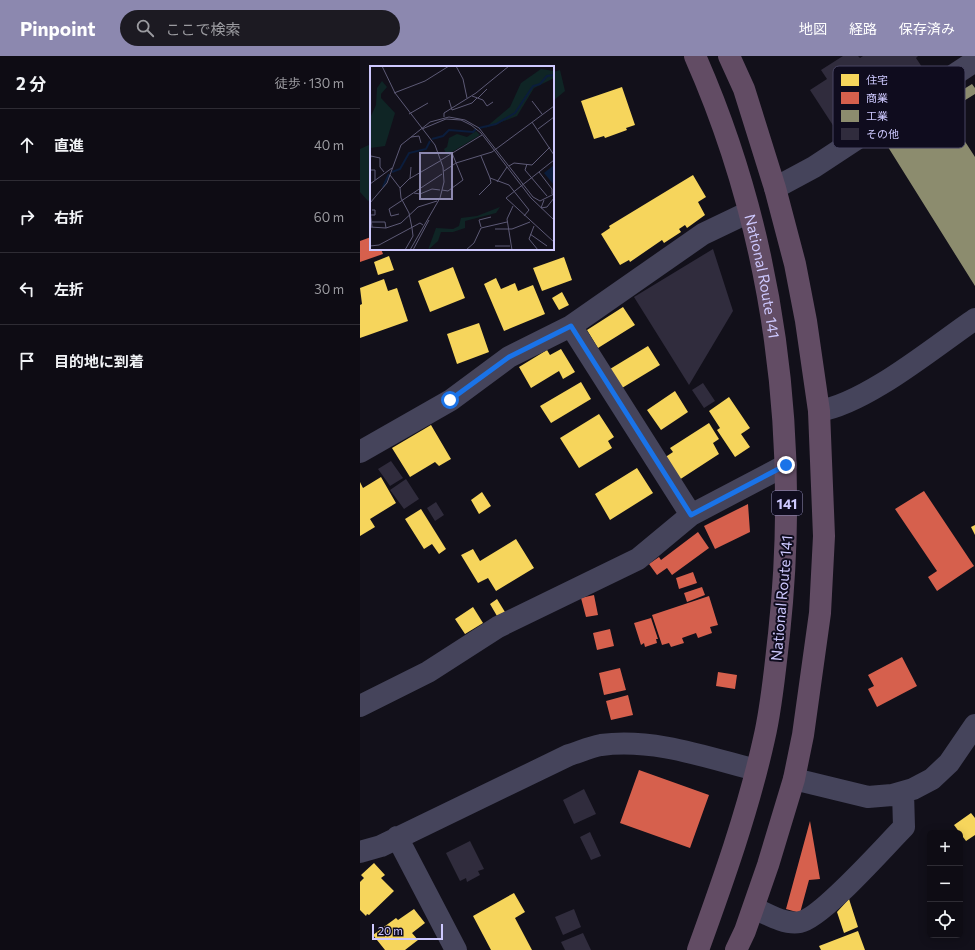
<!DOCTYPE html>
<html lang="ja">
<meta charset="utf-8">
<style>
body{margin:0;font-family:Commissioner,"Noto Sans JP",sans-serif;background:#1c1a22;color:#f1f3f6}
.controls{position:absolute;right:12px;bottom:12px;display:grid;overflow:hidden;border-radius:6px;box-shadow:0 2px 10px #0003}
.controls button{width:36px;height:36px;display:grid;place-items:center;padding:0;border:0;border-bottom:1px solid #2e2c34;background:#0e0c14;color:#f1f3f6;font:20px sans-serif}
.scale{position:absolute;left:12px;bottom:10px;width:71px;box-sizing:border-box;padding-left:4px;border:2px solid #cec9ff;border-top:0;font-size:11px;line-height:14px;white-space:nowrap;color:#cec9ff;-webkit-text-stroke:3px #0f0c1e;paint-order:stroke}
.stop{position:absolute;width:12px;height:12px;margin:-9px;border:3px solid #1a73e8;border-radius:50%;background:#fff}
.stop.end{background:#1a73e8;border-color:#fff;box-shadow:0 1px 4px #0008}
.list{margin:0;padding:0;list-style:none}
h2{display:flex;justify-content:space-between;align-items:center;height:52px;margin:0;padding:0 16px;font-size:17px}
h2 small{font-size:13px;font-weight:400;color:#9b9ba0}
.list li{display:grid;grid-template-columns:26px 1fr auto;gap:12px;align-items:center;box-sizing:border-box;height:72px;padding:0 16px;border-top:1px solid #2e2c34}
.list b{display:block;font-size:15px;white-space:nowrap}
.list em{font-size:13px;font-style:normal;color:#9b9ba0}
.icon{flex:none;width:22px;height:22px;fill:none;stroke:currentColor;stroke-width:2;stroke-linecap:round;stroke-linejoin:round}
.map{position:relative;flex:none;width:615px;height:894px;overflow:hidden}
header{display:flex;align-items:center;gap:24px;box-sizing:border-box;height:56px;padding:0 20px;background:#8c88af;color:#fff}
header strong{font-size:19px}
nav{display:flex;gap:22px;margin-inline-start:auto;font-size:14px}
.search{width:280px;height:36px;background:#1c1a22;display:flex;align-items:center;gap:10px;box-sizing:border-box;padding:0 14px;border-radius:22px;color:#9b9ba0;font-size:15px}
main{display:flex}
aside{flex:1;background:#0e0c14}
.map>svg:first-child{display:block}
</style>
<header>
<strong>Pinpoint</strong>
<div class="search"><svg class="icon" aria-label="search" viewBox="0 0 24 24"><circle cx="10" cy="10" r="6"/><path d="M15 15l6 6"/></svg>ここで検索</div>
<nav><a>地図</a><a>経路</a><a>保存済み</a></nav>
</header>
<main>
<aside>
<h2>2 分<small>徒歩 · 130 m</small></h2>
<ul class="list">
<li><svg class="icon" aria-label="ahead" viewBox="0 0 24 24"><path d="M12 20V5M6 11l6-6 6 6"/></svg><div><b>直進</b></div><em>40 m</em></li>
<li><svg class="icon" aria-label="right" viewBox="0 0 24 24"><path d="M7 20v-9h11M14 6l5 5-5 5"/></svg><div><b>右折</b></div><em>60 m</em></li>
<li><svg class="icon" aria-label="left" viewBox="0 0 24 24"><path d="M17 20v-9H6M10 6l-5 5 5 5"/></svg><div><b>左折</b></div><em>30 m</em></li>
<li><svg class="icon" aria-label="arrive" viewBox="0 0 24 24"><path d="M6 21V4h12l-3 4 3 4H6"/></svg><div><b>目的地に到着</b></div></li>
</ul>
</aside>
<div class="map">
<svg width="615" height="894" viewBox="0 0 615 894">
<rect width="100%" height="100%" fill="#12101a"/>
<path fill="#0f2525" d="M200,14l5,21 -12,10v-29z
M11,88v56l-3,1 -8,-9v-43z"/>
<path fill="#f6d55c" d="M262,31l13,38 -9,3 1,2 -22,8 -1,-2 -10,3 -13,-38z
M333,119l13,22 -8,5 7,13 -18,13 -2,-3 -6,4 2,3 -17,11 -2,-3 -32,22 -1,-2 -9,5 -19,-31 9,-6 -1,-2z
M29,200l5,14 -16,5 -4,-13z
M204,201l8,23 -30,11 -9,-23z
M93,211l12,31 -35,14 -12,-31z
M136,222l5,11 14,-6 3,8 15,-6 12,29 -41,17 -20,-47z
M24,223l4,12 9,-3 11,33 -48,17v-33l2,-1 -2,-16z
M202,236l7,13 -10,5 -7,-12z
M263,251l12,18 -37,23 -11,-18z
M119,267l10,29 -32,12 -10,-30z
M288,290l12,19 -38,23 -12,-19z
M201,293l14,23 -12,7 -4,-8 -28,17 -12,-21 28,-17 3,5z
M221,326l10,17 -40,24 -11,-17z
M315,335l13,21 -27,18 -14,-20z
M369,341l21,31 -9,6 9,13 -15,10 -18,-27 3,-2 -11,-17z
M239,358l15,23 -6,4 4,7 -33,20 -19,-30z
M349,367l10,16 -6,4 6,11 -40,26 -15,-22 9,-6 -3,-4z
M71,369l20,34 -12,7 -4,-4 -25,15 -18,-29z
M277,412l16,25 -43,27 -15,-26z
M21,421l15,26 -26,16 5,8 -15,9v-54l3,6z
M122,436l9,14 -12,8 -8,-14z
M61,453l25,40 -7,5 -7,-10 -8,5 -19,-30z
M615,469v10l-4,-8z
M156,483l18,29 -38,23 -8,-13 -10,5 -17,-28 12,-6 7,12z
M137,543l8,13 -8,4 -7,-12z
M113,551l10,16 -18,11 -10,-15z
M611,757l4,5v17l-9,6 -12,-16z
M14,807l11,12 -4,3 13,13 -25,24 -2,-1 -1,2 -6,-6v-28l4,-4 -3,-3z
M154,837l11,19 -10,6 17,32h-41l-18,-34z
M489,843l9,28 -14,6 -7,-21z
M54,853l11,14 -13,10 6,7 -13,10h-20l-12,-15 23,-17 2,2z
M498,875l7,19h-44l-2,-4z"/>
<path fill="#d6604d" d="M11,181v12h10l2,5 -23,8v-21z
M564,435l50,75 -37,25 -9,-14 9,-6 -42,-62z
M388,448l2,28 -35,17 -11,-23z
M338,476l11,16 -37,27 -5,-7 -10,7 -8,-11 10,-7 2,3z
M333,516l4,11 -18,6 -3,-11z
M342,531l3,8 -18,7 -3,-9z
M234,539l4,20 -12,2 -5,-19z
M349,540l9,29 -8,2 2,6 -14,5 -2,-5 -14,5 2,5 -13,4 -2,-4 -7,2 -10,-30z
M291,562l7,21h-2l1,4 -12,4 -1,-4 -3,2 -7,-22z
M250,573l4,17 -17,4 -4,-17z
M542,601l15,29 -40,21 -9,-18 6,-3 -6,-11z
M260,612l6,22 -22,5 -5,-22z
M358,616l19,3 -2,14 -19,-3z
M268,639l5,20 -22,5 -5,-19z
M279,714l70,25 -19,53 -70,-25z
M450,765l10,58 -11,1 -9,33 -14,-4z"/>
<path fill="#8c8c6e" d="M612,28l3,4v6l-29,18 29,45v129l-92,-147z"/>
<path fill="#302c3d" d="M483,0h15l2,2 3,-2h55l-2,2 10,15 -90,57 -26,-40 17,-11 -6,-9z
M353,193l20,62 -44,74 -55,-88z
M343,327l12,18 -11,7 -12,-18z
M31,405l12,17 -13,8 -12,-17z
M46,423l13,20 -15,10 -14,-19z
M76,446l8,13 -9,6 -8,-13z
M224,733l12,25 -22,10 -11,-24z
M230,776l11,24 -10,4 -11,-23z
M110,785l14,28 -6,2 2,4 -13,7 -1,-4 -6,3 -14,-28z
M214,853l7,18 -18,8 -8,-18z
M223,877l8,17h-26l-4,-8z"/>
<g fill="none" stroke-linecap="round" stroke-linejoin="round">
<path stroke="#45445b" stroke-width="22" d="M415,132l39,-21 161,-106
M211,270l120,189
M459,355c48,-8 115,-64 156,-92
M0,396l91,-52 58,-43 62,-31 132,-92 46,-22
M0,650l68,-34 70,-45 140,-68 53,-44 95,-50
M434,723l74,18 24,-2 21,-6 19,-10 17,-16 26,-38
M37,781l59,113
M0,796l21,-6 188,-91c10,-3 21,-8 32,-10 52,-7 105,12 155,25
M394,852c13,6 31,17 46,14 22,-4 85,-76 104,-95l-1,-35"/>
<g stroke="#624c64" stroke-width="22">
<path id="s1" d="M335,0c80,181 105,382 84,578 -4,34 -7,71 -15,105 -16,72 -41,142 -66,211"/>
<path d="M369,0l15,33 31,99 20,76 11,57 13,90 5,125 -4,77 -17,122 -9,44 -26,86 -23,66 -9,19"/>
</g>
</g>
<g fill="none" stroke-linecap="round" stroke-linejoin="round">
<path stroke="#1a73e8" stroke-width="5" d="M90,344l59,-43 62,-31 120,189 95,-50"/>
</g>
<g text-anchor="middle" dominant-baseline="central" stroke-width="4" stroke-linejoin="round" paint-order="stroke">
<rect fill="#0f0c1e" stroke="#9590bc" stroke-width="1" x="412" y="435" width="30" height="24" rx="3"/>
<g font-size="14" font-weight="bold" fill="#cec9ff">
<text x="427" y="447">141</text>
</g>
<g font-size="15" fill="#cec9ff" stroke="#0f0c1e">
<text stroke="none"><textPath href="#s1" startOffset="231">National Route 141</textPath></text>
<text transform="translate(421 542) rotate(-85)">National Route 141</text>
</g>
</g>
<g transform="translate(10 10)">
<rect width="184" height="184" fill="#12101a"/>
<path d="M171,3l13,2v7l-20,10 -17,28 -32,12 25,-21 11,-24zM12,15l5,6 -6,7v4l14,15 -10,33 -15,2v-30l6,-13 1,-17zM106,65l4,4 -33,20 -3,-6 3,-2 2,-9 8,-4 10,3zM130,141l-4,6 -31,8v7l-12,4h-12l-3,9 -10,9 8,-22 17,1 6,-3 2,-8 16,-2z" fill="#0f2525"/>
<path d="M184,99v20l-10,-12z" fill="#0b1d3c"/>
<path fill="none" stroke="#0b1d3c" stroke-width="2" d="M109,62l17,-4 19,-11 18,-27 7,-2 7,-8 7,-1M62,73l11,-3 6,-6 24,2 3,-3M22,106l8,-3 9,-16 17,-4 4,-8M13,121l6,-13"/>
<path fill="none" stroke="#5d5a76" stroke-width="1" d="M12,0l13,27 40,52 8,22 1,15 -4,16 -30,52M86,0l7,13 4,19M24,27l31,-12 24,-15M102,30l11,4 4,6 6,-4M108,32l9,-9M79,34l3,10 20,-7 5,-5M162,35l10,13M39,48l19,-11M74,51v-4l32,-20 33,-27M162,56l22,33M52,63l24,-10 15,1 10,5 10,8 50,65M168,63l16,-12M41,71l8,-1 2,7M111,90l9,22 19,7 20,25 -5,6M0,94l1,-4 9,2v9l4,5M71,94l41,-25M184,94l-48,38 48,44M157,98l-2,6 22,26M139,100l5,-3 18,2 18,-18M0,104h5v10M74,105l12,-8 36,-11 62,-46M169,106l13,17v5M20,109l10,13 1,10 8,15 3,15 1,8 -8,14M40,113l1,-12M127,116l10,-15M0,118l22,-16M30,122l9,-9 31,-18M72,124l6,1 15,-11 -11,-27M44,127l6,1 12,-5 8,1M109,129l12,-12 -1,-5M163,131l7,4 14,-7M161,132l23,22M174,134l-3,8 6,-1 7,-9M0,137l17,-20 14,-38 29,-23 19,-5 16,3 14,8 54,69M0,144l2,17M29,148l-8,2 -2,-7 53,-35M0,149h5v-5h-3M2,156h13l1,6M164,160l-5,13 9,11M0,161l16,1 15,-5 17,-16 19,-6M111,161l-2,-7 12,-3M125,163h17l18,-7M160,168l17,12M0,180l9,-1 41,-22 3,2M125,180h15M43,184l16,-30M96,184l8,-7 7,-15 26,-6M142,184l-5,-31 6,-13"/>
<path fill="#8c88af" fill-opacity="0.15" stroke="#8c88af" stroke-width="2" d="M50,87h32v46h-32z"/>
<rect width="184" height="184" fill="none" stroke="#cec9ff" stroke-width="2"/>
</g>
<rect x="473" y="10" width="132" height="82" rx="6" fill="#0f0c1e" stroke="#484562" stroke-width="1"/>
<rect x="481" y="18" width="18" height="12" fill="#f6d55c"/>
<rect x="481" y="36" width="18" height="12" fill="#d6604d"/>
<rect x="481" y="54" width="18" height="12" fill="#8c8c6e"/>
<rect x="481" y="72" width="18" height="12" fill="#302c3d"/>
<g font-size="11" fill="#cec9ff">
<text x="506" y="28">住宅</text>
<text x="506" y="46">商業</text>
<text x="506" y="64">工業</text>
<text x="506" y="82">その他</text>
</g>
</svg>
<div class="controls">
<button>+</button>
<button>−</button>
<button><svg class="icon" aria-label="locate" viewBox="0 0 24 24"><circle cx="12" cy="12" r="6"/><path d="M12 2v4M12 18v4M2 12h4M18 12h4"/></svg></button>
</div>
<div class="scale">20 m</div>
<div class="stop" style="left:90px;top:344px"></div>
<div class="stop end" style="left:426px;top:409px"></div>
</div>
</main>
